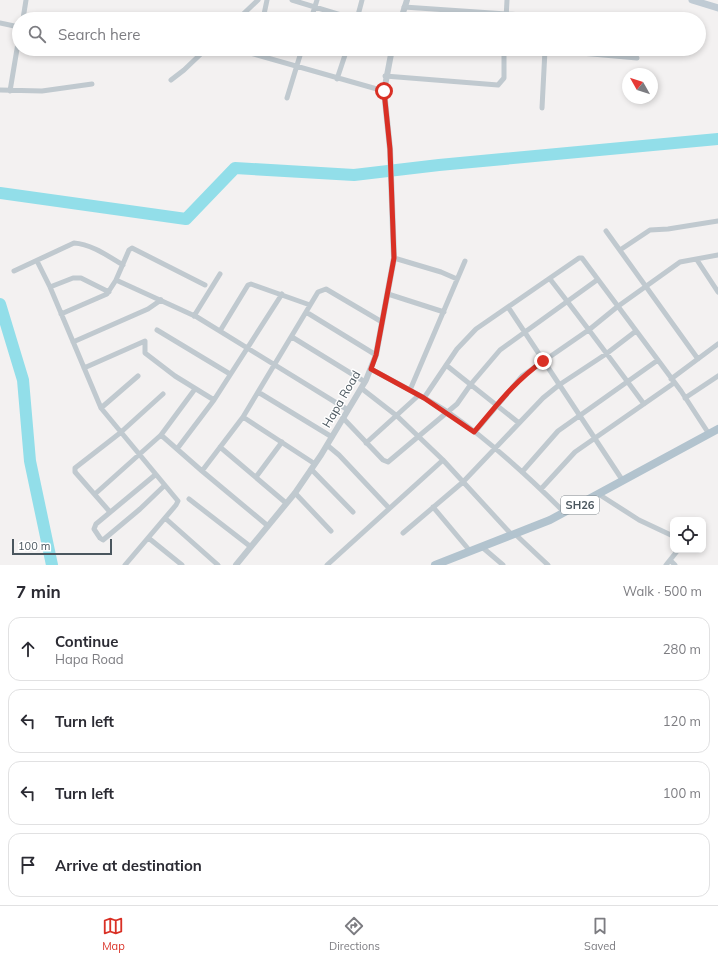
<!DOCTYPE html>
<meta charset="utf-8">
<style>
body{margin:0;font-family:Mulish,sans-serif;background:#f7f7f7;color:#2b2b33}
.controls{position:absolute;right:12px;bottom:12px;display:grid;overflow:hidden;border-radius:8px;box-shadow:0 2px 6px #0003}
.controls button{width:36px;height:36px;display:grid;place-items:center;padding:0;border:0;border-bottom:1px solid #e1e1e2;background:#fff;color:#2b2b33;font:20px sans-serif}
.compass{position:absolute;left:622px;top:68px;width:36px;height:36px;border-radius:50%;background:#fff;box-shadow:0 2px 6px #0003;rotate:309deg}
.scale{position:absolute;left:12px;bottom:10px;width:100px;box-sizing:border-box;padding-left:4px;border:2px solid #4a565e;border-top:0;font-size:11px;line-height:14px;white-space:nowrap;color:#4a565e;-webkit-text-stroke:3px #fff;paint-order:stroke}
.stop{position:absolute;width:12px;height:12px;margin:-9px;border:3px solid #d93025;border-radius:50%;background:#fff}
.stop.end{background:#d93025;border-color:#fff;box-shadow:0 1px 4px #0008}
.list{margin:0;padding:0;list-style:none}
h2{display:flex;justify-content:space-between;align-items:center;height:52px;margin:0;padding:0 16px;font-size:17px}
h2 small{font-size:13px;font-weight:400;color:#7c7c81}
.list li{display:grid;grid-template-columns:26px 1fr auto;gap:12px;align-items:center;box-sizing:border-box;height:64px;margin:0 8px 8px;padding:0 8px;border:1px solid #e1e1e2;border-radius:12px}
.list b{display:block;font-size:15px;white-space:nowrap}
.list p{margin:0;font-size:13px;white-space:nowrap;color:#7c7c81}
.list em{font-size:13px;font-style:normal;color:#7c7c81}
.icon{flex:none;width:22px;height:22px;fill:none;stroke:currentColor;stroke-width:2;stroke-linecap:round;stroke-linejoin:round}
.map{position:relative;flex:none;width:718px;height:565px;overflow:hidden}
.search{position:absolute;background:#fff;box-shadow:0 2px 6px #0003;left:12px;right:12px;top:12px;height:44px;display:flex;align-items:center;gap:10px;box-sizing:border-box;padding:0 14px;border-radius:22px;color:#7c7c81;font-size:15px}
.sheet{height:340px;background:#fff}
nav{display:flex;justify-content:space-around;align-items:center;box-sizing:border-box;height:56px;border-top:1px solid #e1e1e2;background:#fff;font-size:11px;color:#7c7c81}
nav a{display:grid;justify-items:center;gap:2px}
nav .on{color:#d93025}
.map>svg:first-child{display:block}
</style>
<div class="map">
<svg width="718" height="565" viewBox="0 0 718 565">
<rect width="100%" height="100%" fill="#f3f1f1"/>
<g fill="none" stroke-linecap="round" stroke-linejoin="round">
<path stroke="#92dee9" stroke-width="12" d="M0,193l186,26 49,-51 119,7 85,-10 279,-26
M0,304l23,76 7,81 22,104"/>
<path stroke="#c0c9cf" stroke-width="5" d="M292,0l62,19
M404,7l177,12
M23,19l3,-19
M238,19l20,-19
M263,19l4,-19
M311,19l6,-19
M357,19l5,-19
M506,19l1,-19
M0,23l19,4
M85,49l4,1
M236,49l148,42
M536,49l101,9
M385,76l113,9 6,-7v-29
M337,79l10,-30
M171,80l13,-10 22,-21
M0,90l42,1 50,-7
M10,91l9,-54
M287,98l15,-49
M542,108l3,-58
M606,231l92,128
M620,250l30,-20 18,-1 50,-8
M394,258l47,14 16,7
M697,260l21,32
M37,261l13,26 51,121 77,93 -2,4 -51,60
M14,271l60,-28c17,1 34,13 49,22
M550,279c32,41 63,83 94,125
M116,280l81,37 151,93
M50,287l23,-9h8l28,14
M388,294l56,18
M508,307l115,174
M306,312l70,43
M61,314l46,-20 9,-14 13,-30 3,-2 73,37
M194,316l26,-42
M157,330l73,44
M220,331l28,-46 3,-1 59,21
M292,337l73,45
M73,342l75,-33 13,-9
M446,365l73,58
M84,368l61,-27v12l30,23 39,24
M371,369c25,14 52,27 77,43 42,29 81,65 117,101
M671,379l47,-35
M361,388l36,28 46,44 69,75
M410,390l55,-129
M258,392l74,45
M424,398l33,-49 19,-20 103,-71h3l99,133 28,43
M685,398l33,-22
M101,408l37,-32
M243,417l72,47
M343,418l40,42 5,2 69,-58 14,-20 29,-34 97,-70
M475,432l47,-56 68,-47 27,-22 63,-45 38,-7
M161,435l41,36 66,55
M366,443l53,-48
M327,445l12,10 49,52
M220,447l66,56
M177,449l37,-49 68,-106
M311,469l42,43
M202,471l41,-54 75,-125 8,-3 56,33
M522,472l36,-41 100,-71
M155,475l-59,49 -2,5 6,9 3,2 37,-31 24,-23
M256,477l26,-35
M541,489l34,-37 99,-69
M295,493l36,38
M95,494l66,-59 34,-46
M600,495l39,25 34,16
M189,499l62,48
M433,507l37,44
M110,512l-35,-40v-4l45,-35 43,-39
M165,518l53,47
M403,533l60,-51 80,-84 16,-13 47,-31 30,-23
M515,534l33,31
M151,540l31,25
M482,547l21,18
M670,560l5,5
M327,565l116,-105
M666,565l12,-15"/>
<path stroke="#c0c9cf" stroke-width="6" d="M401,19l6,-19
M236,565l59,-72 26,-38 45,-75 10,-25 18,-97 -4,-109 -6,-58 8,-42"/>
<path stroke="#c0cbd4" stroke-width="7" d="M692,0l26,8"/>
<path stroke="#b2c3ce" stroke-width="8" d="M435,565l115,-45 168,-91"/>
</g>
<g fill="none" stroke-linecap="round" stroke-linejoin="round">
<path stroke="#d93025" stroke-width="5" d="M384,91l6,58 4,109 -18,97 -5,14 53,29 50,34c24,-28 39,-49 69,-71"/>
</g>
<g text-anchor="middle" dominant-baseline="central" stroke-width="3" stroke-linejoin="round" paint-order="stroke">
<rect fill="#fff" stroke="#80898e" stroke-width="1" x="561" y="496" width="38" height="18" rx="3"/>
<g font-size="11" font-weight="bold" fill="#4a565e">
<text x="580" y="505">SH26</text>
</g>
<g font-size="12" fill="#4a565e" stroke="#fff">
<text transform="translate(341 399) rotate(-60)">Hapa Road</text>
</g>
</g>
</svg>
<div class="controls">
<button><svg class="icon" aria-label="locate" viewBox="0 0 24 24"><circle cx="12" cy="12" r="6"/><path d="M12 2v4M12 18v4M2 12h4M18 12h4"/></svg></button>
</div>
<svg class="compass" viewBox="-18 -18 36 36"><path d="M0-13l5 13h-10z" fill="#e53935"/><path d="M0 13l5-13h-10z" fill="#7c7c81"/></svg>
<div class="scale">100 m</div>
<div class="stop" style="left:384px;top:91px"></div>
<div class="stop end" style="left:543px;top:361px"></div>
<div class="search"><svg class="icon" aria-label="search" viewBox="0 0 24 24"><circle cx="10" cy="10" r="6"/><path d="M15 15l6 6"/></svg>Search here</div>
</div>
<section class="sheet">
<h2>7 min<small>Walk · 500 m</small></h2>
<ul class="list">
<li><svg class="icon" aria-label="ahead" viewBox="0 0 24 24"><path d="M12 20V5M6 11l6-6 6 6"/></svg><div><b>Continue</b><p>Hapa Road</p></div><em>280 m</em></li>
<li><svg class="icon" aria-label="left" viewBox="0 0 24 24"><path d="M17 20v-9H6M10 6l-5 5 5 5"/></svg><div><b>Turn left</b></div><em>120 m</em></li>
<li><svg class="icon" aria-label="left" viewBox="0 0 24 24"><path d="M17 20v-9H6M10 6l-5 5 5 5"/></svg><div><b>Turn left</b></div><em>100 m</em></li>
<li><svg class="icon" aria-label="arrive" viewBox="0 0 24 24"><path d="M6 21V4h12l-3 4 3 4H6"/></svg><div><b>Arrive at destination</b></div></li>
</ul>
</section>
<nav>
<a class="on"><svg class="icon" aria-label="map" viewBox="0 0 24 24"><path d="M3 6l6-2 6 2 6-2v14l-6 2-6-2-6 2zM9 4v14M15 6v14"/></svg>Map</a>
<a><svg class="icon" aria-label="directions" viewBox="0 0 24 24"><path d="M12 3l9 9-9 9-9-9zM9 14v-3h6M13 9l2 2-2 2"/></svg>Directions</a>
<a><svg class="icon" aria-label="saved" viewBox="0 0 24 24"><path d="M7 4h10v16l-5-4-5 4z"/></svg>Saved</a>
</nav>
